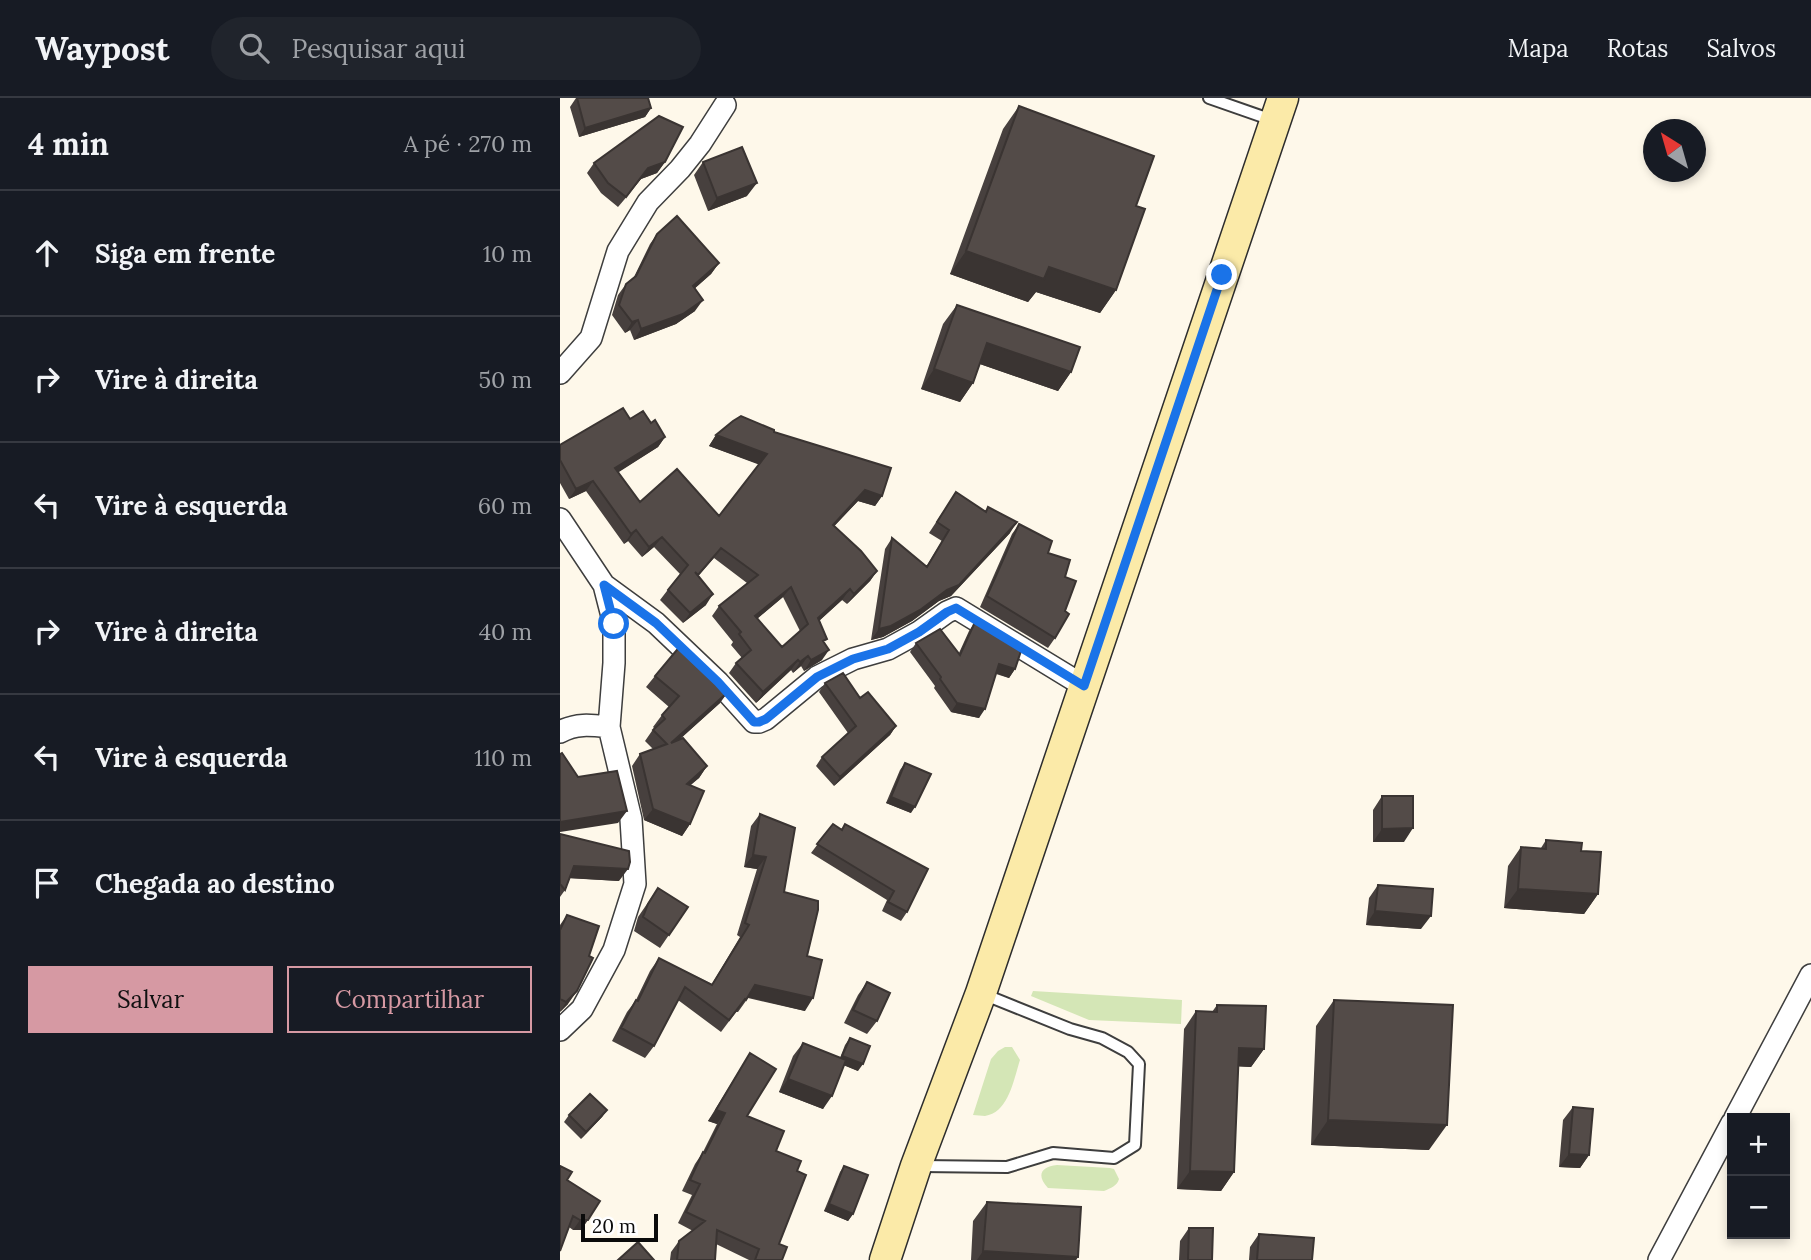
<!DOCTYPE html>
<html lang="pt">
<meta charset="utf-8">
<style>
body{margin:0;font-family:Lora,serif;background:#20242c;color:#f1f3f6}
.controls{position:absolute;right:21px;bottom:21px;display:grid;overflow:hidden;border-radius:0px;box-shadow:0 4px 10px #0003}
.controls button{width:63px;height:63px;display:grid;place-items:center;padding:0;border:0;border-bottom:2px solid #363941;background:#171b24;color:#f1f3f6;font:35px sans-serif}
.compass{position:absolute;left:1083px;top:21px;width:63px;height:63px;border-radius:50%;background:#171b24;box-shadow:0 4px 10px #0003;rotate:323deg}
.scale{position:absolute;left:21px;bottom:18px;width:77px;box-sizing:border-box;padding-left:7px;border:4px solid #0b0b0b;border-top:0;font-size:19px;line-height:24px;white-space:nowrap;color:#0b0b0b;-webkit-text-stroke:5px #fff;paint-order:stroke}
.stop{position:absolute;width:21px;height:21px;margin:-16px;border:5px solid #1a73e8;border-radius:50%;background:#fff}
.stop.end{background:#1a73e8;border-color:#fff;box-shadow:0 2px 7px #0008}
.list{margin:0;padding:0;list-style:none}
h2{display:flex;justify-content:space-between;align-items:center;height:91px;margin:0;padding:0 28px;font-size:30px}
h2 small{font-size:23px;font-weight:400;color:#9ea1a6}
.list li{display:grid;grid-template-columns:46px 1fr auto;gap:21px;align-items:center;box-sizing:border-box;height:126px;padding:0 28px;border-top:2px solid #363941}
.list b{display:block;font-size:26px;white-space:nowrap}
.list em{font-size:23px;font-style:normal;color:#9ea1a6}
.actions{display:flex;gap:14px;padding:21px 28px}
.actions a{flex:1;padding:16px 0;border:2px solid #d699a3;border-radius:0px;text-align:center;font-size:24px;color:#d699a3}
.actions .main{background:#d699a3;color:#111}
.icon{flex:none;width:38px;height:38px;fill:none;stroke:currentColor;stroke-width:2;stroke-linecap:round;stroke-linejoin:round}
.map{position:relative;flex:none;width:1251px;height:1162px;overflow:hidden}
header{display:flex;align-items:center;gap:42px;box-sizing:border-box;height:98px;padding:0 35px;background:#171b24;border-bottom:2px solid #363941}
header strong{font-size:33px}
nav{display:flex;gap:38px;margin-inline-start:auto;font-size:24px}
.search{width:490px;height:63px;background:#20242c;display:flex;align-items:center;gap:18px;box-sizing:border-box;padding:0 24px;border-radius:38px;color:#9ea1a6;font-size:26px}
main{display:flex}
aside{flex:1;background:#171b24}
.map>svg:first-child{display:block}
</style>
<header>
<strong>Waypost</strong>
<div class="search"><svg class="icon" aria-label="search" viewBox="0 0 24 24"><circle cx="10" cy="10" r="6"/><path d="M15 15l6 6"/></svg>Pesquisar aqui</div>
<nav><a>Mapa</a><a>Rotas</a><a>Salvos</a></nav>
</header>
<main>
<aside>
<h2>4 min<small>A pé · 270 m</small></h2>
<ul class="list">
<li><svg class="icon" aria-label="ahead" viewBox="0 0 24 24"><path d="M12 20V5M6 11l6-6 6 6"/></svg><div><b>Siga em frente</b></div><em>10 m</em></li>
<li><svg class="icon" aria-label="right" viewBox="0 0 24 24"><path d="M7 20v-9h11M14 6l5 5-5 5"/></svg><div><b>Vire à direita</b></div><em>50 m</em></li>
<li><svg class="icon" aria-label="left" viewBox="0 0 24 24"><path d="M17 20v-9H6M10 6l-5 5 5 5"/></svg><div><b>Vire à esquerda</b></div><em>60 m</em></li>
<li><svg class="icon" aria-label="right" viewBox="0 0 24 24"><path d="M7 20v-9h11M14 6l5 5-5 5"/></svg><div><b>Vire à direita</b></div><em>40 m</em></li>
<li><svg class="icon" aria-label="left" viewBox="0 0 24 24"><path d="M17 20v-9H6M10 6l-5 5 5 5"/></svg><div><b>Vire à esquerda</b></div><em>110 m</em></li>
<li><svg class="icon" aria-label="arrive" viewBox="0 0 24 24"><path d="M6 21V4h12l-3 4 3 4H6"/></svg><div><b>Chegada ao destino</b></div></li>
</ul>
<div class="actions"><a class="main">Salvar</a><a>Compartilhar</a></div>
</aside>
<div class="map">
<svg width="1251" height="1162" viewBox="0 0 1251 1162">
<rect width="100%" height="100%" fill="#fef8ea"/>
<path fill="#d4e6b6" d="M473,893l149,9 -1,24 -92,-4 -58,-24z
M445,949h7l8,13c-6,18 -11,53 -35,56 -4,0 -8,-1 -12,-1l18,-56 7,-8z
M497,1067l53,3 4,1 5,10c-2,7 -8,9 -15,12l-56,-3c-12,-13 -7,-21 9,-23z"/>
<g fill="none" stroke-linecap="round" stroke-linejoin="round">
<defs>
<path id="lane" d="M649,0l63,22
M361,1068l86,1 46,-14 61,5 21,-13 4,-81 -11,-12 -26,-14 -32,-9 -87,-35"/>
<path id="street" d="M0,275l31,-35 27,-87 30,-49 32,-33 20,-25 25,-39
M0,421l44,66 10,39v39l-5,64 22,92 4,65 -21,66 -32,59 -22,21
M44,487l52,38 62,59 36,40h5l7,-3 51,-42 36,-18 35,-10 31,-17 28,-20 9,-4 128,78
M0,634c16,-9 31,-7 49,-5
M1175,1020l76,-143
M1099,1162l73,-137"/>
<path id="secondary" d="M325,1162l31,-94 65,-173 302,-895"/>
</defs>
<use href="#lane" stroke="#3e3e3e" stroke-width="14"/>
<use href="#street" stroke="#3e3e3e" stroke-width="24"/>
<use href="#secondary" stroke="#2d2d2d" stroke-width="33"/>
<use href="#lane" stroke="#fff" stroke-width="10"/>
<use href="#street" stroke="#fff" stroke-width="21"/>
<use href="#secondary" stroke="#fbeaa8" stroke-width="30"/>
</g>
<path fill="#47403e" fill-rule="evenodd" d="M16,0l75,10 -6,9 -66,20 -9,-30z
M459,8l117,100 -20,84 -16,23 -64,-21 -8,10 -78,-28 53,-145z
M105,64l-8,11 -16,6 -23,28 -17,-14 -14,-20 7,-10z
M143,64l44,34 -39,15 -14,-36z
M97,136l62,29 -8,11 -17,15 1,22 -19,13 -42,16 -4,-10 -5,3 -13,-18 6,-20 8,-11 7,-5 17,-35z
M397,207l114,67 -13,19 -78,-27 -7,19 -13,19 -39,-13 22,-65z
M70,321l21,4 14,14 -7,10 -40,25 22,30 79,14 40,-52 -50,-18 7,-11 58,-3 108,64 -7,10 -17,-5 -24,25 43,45 -7,10 -23,23 -5,-4 -23,21 5,22 -2,17 -18,11 -3,-5 -8,7 -2,-3 -35,33 -27,-30 7,-10 6,-5 -11,-13 2,-3 -21,-26 7,-10 28,-23 -33,-25 -16,18 8,29 -23,18 -23,-23 20,-26 -26,-27 -12,10 -14,-16 -4,3 -38,-53 -17,8 -9,-16v-38zM223,499l17,34 -18,16 -25,-28z
M396,394l29,19 3,-4 22,26 -59,63 -12,5 -27,20 -29,16 -12,3 14,-91 7,-11 34,29 16,-26 -13,-8z
M459,426l29,29 17,24 -10,61 -7,10 -68,-41 32,-73z
M415,524l40,47 -6,9 -13,-4 -17,44 -28,-6 -17,-24 1,-2 -25,-34 6,-9 43,10 10,-22z
M95,578l65,27 -41,37 28,26 -8,12 -9,7v39l-8,12 -38,-16 -12,-54 8,-12 13,-5 -8,-8 9,-13 -1,-1 9,-12 7,-8 -23,-20z
M265,585l35,15 36,28 -6,9 -56,51 -18,-20 6,-9 26,-24 -29,-41z
M345,665l6,50 -25,-10 14,-33z
M822,698l22,46h-31v-32z
M200,716l24,78 23,64 -2,55 -57,-13 -10,14h-2l-15,20 -43,-32 -24,46 -9,12 -33,-17 15,-29 9,-12 14,-29 9,-13 53,26 28,-47 -3,-2 20,-66 -13,-2 7,-41z
M273,726l8,6 4,-6 83,45 -21,43 -6,9 -19,-10 5,-11 -76,-47z
M0,736l59,47 -49,-3 -5,12 -5,7z
M986,742l35,11 17,43 -14,20 -80,-6 4,-42 13,-19 20,1z
M818,787l43,44 -55,-4 3,-27z
M98,790l30,19 -28,41 -26,-17 4,-14z
M7,817l1,89 -8,8v-87z
M307,884l10,39 -10,13 -23,-11 14,-28z
M774,902l95,150 -118,-5 5,-119z
M657,907l47,44 -13,18 -13,-1 -4,106 -13,19 -44,-2 7,-160 12,-18 16,1z
M290,940l8,33 -14,-6 -21,44 -44,-17 14,-36 10,-13 37,15 5,-13z
M190,955l-3,63 29,35 21,20 -18,73 3,16h-33l-33,-16 -1,16h-45l1,-8 8,-11 14,-10 -15,-8 14,-28 -10,-4 13,-27 8,-12 14,-28 -9,-3z
M1013,1009l16,48 -9,13 -21,-1 4,-47z
M47,1012l-5,7 -21,22 -17,-17 5,-7z
M284,1068l9,48 -5,7 -24,-10 16,-39z
M7,1082l33,21 -19,29h-8l-4,-3z
M427,1104l91,55 -2,3h-105l2,-39z
M629,1130l23,32h-33l1,-19z
M699,1136l53,26h-63l1,-13z"/>
<path fill="#3a3432" d="M91,10l-6,9 -66,20 6,-9z
M105,64l-8,11 -16,6 -23,28 30,-39z
M197,85l-10,13 -39,15 9,-13z
M406,153l83,16 67,23 -16,23 -64,-21 -8,10 -78,-28z
M159,165l-8,11 -26,23 8,-11z
M143,202l-8,11 -19,13 -42,16 7,-11z
M78,222l-8,10 -5,3 7,-11z
M427,245l84,29 -13,19 -84,-29z
M374,271l39,14 -13,19 -39,-13z
M156,337l51,19 -7,11 -51,-19z
M105,339l-7,10 -50,32 7,-11z
M33,383l-7,10 -17,8 7,-10z
M305,392l17,6 -7,10 -17,-5 -32,34 7,-10z
M457,424l-7,11 -59,63 -12,5 -27,20 -29,16 -12,3 8,-11z
M76,432l-8,11 -4,3 7,-10z
M102,439l-8,10 -12,10 7,-10z
M317,473l-7,10 -23,23 7,-10z
M231,489l-8,10 -36,30 8,-11z
M290,491l-8,11 -32,29 8,-11z
M153,496l-7,11 -23,18 7,-10z
M269,552l-7,10 -18,11 7,-11z
M248,558l-7,10 -8,7 7,-11z
M238,562l-7,10 -35,33 7,-11z
M439,566l16,5 -6,9 -16,-6z
M168,594l-8,11 -58,52 9,-12z
M397,605l28,6 -6,9 -28,-6z
M336,628l-6,9 -56,51 6,-9z
M147,668l-8,12 -21,18 9,-12z
M331,699l24,10 -4,6 -25,-10z
M93,711l37,15 -8,12 -38,-16z
M67,713l-9,12 -58,9v-10z
M853,730l-9,14h-31l9,-13z
M193,757l13,2 -9,12 -13,-2z
M14,768l54,3 -9,12 -53,-3z
M958,791l80,5 -14,20 -80,-6z
M815,813l56,5 -10,13 -55,-4z
M195,887l58,13 -8,13 -58,-14z
M17,893l-9,13 -8,8 6,-10z
M679,950l25,1 -13,18 -25,-1z
M282,958l21,8 -5,7 -20,-8z
M228,981l44,17 -9,13 -44,-17z
M47,1012l-5,7 -21,22 5,-7z
M156,1012l9,3 -8,11 -9,-3z
M768,1022l119,5 -18,25 -118,-5z
M1009,1056l20,1 -9,13 -21,-1z
M630,1073l44,1 -13,19 -44,-2z
M269,1106l24,10 -5,7 -24,-10z
M20,1122h8l-7,10h-8z
M423,1153l95,6 -2,3h-99z"/>
<path fill="#534b48" stroke="#3a3432" stroke-width="2" fill-rule="evenodd" d="M17,0h71l3,10 -66,20z
M459,8l135,50 -18,50 9,3 -29,81 -67,-23 -5,12 -78,-28z
M99,18l24,11 -18,35 -17,6 -22,29 -18,-14 -14,-20z
M182,49l15,36 -40,15 -14,-36z
M117,118l42,47 -26,23 10,14 -20,14 -42,15 -3,-9 -6,2 -13,-17 7,-21 10,-8 21,-42z
M397,207l123,42 -9,25 -84,-29 -14,40 -39,-14z
M63,310l7,11 13,-8 8,12 4,-3 10,17 -50,31 25,34 37,-33 42,47 48,-62 -51,-19 17,-14 8,-5 33,14v2l117,36 -9,28 -17,-6 -32,35 28,26 16,20 -23,23 -4,-5 -32,29 9,21 -4,2 6,9 -18,10 -3,-4 -8,6 -2,-2 -35,32 -27,-29 15,-13 -12,-16 2,-2 -22,-26 39,-31 -37,-27 -23,27 -3,-3 18,22 -23,19 -22,-23 20,-25 -26,-28 -13,10 -13,-17 -5,4 -38,-53 -17,8 -16,-29v-15zM231,489l17,37 -26,23 -27,-31z
M396,394l30,20 2,-5 29,15 -58,63 -12,5 -27,20 -29,16 -12,3 13,-91 35,29 22,-37 -12,-8z
M459,426l33,17 -4,12 22,7 -5,17 11,4 -11,30 4,3 -14,24 -68,-42z
M415,524l46,29 -6,18 -16,-5 -14,45 -28,-6 -17,-24 1,-2 -25,-34 24,-14 20,26z
M121,547l47,47 -57,51 12,-5 24,28 -20,18 17,7 -14,33 -37,-15 -13,-55 27,-10 -14,-14 12,-11 -3,-4 17,-19 -24,-20z
M283,575l17,25 8,-6 28,34 -56,51 -18,-20 34,-31 -31,-43z
M2,655l16,24 39,-6 10,40 -67,11v-68z
M345,665l26,11 -16,33 -24,-10z
M822,698h31v32l-31,1z
M200,716l35,14 -11,64 34,9v9l-11,46 15,4 -9,38 -58,-13 -9,15 -1,-1 -16,21 -44,-33 -31,59 -33,-18 15,-28 2,1 21,-43 53,27 37,-60 -4,-2 21,-66 -13,-2z
M273,726l9,6 3,-6 83,45 -21,43 -19,-10 6,-11 -77,-47z
M0,736l69,17 1,11 -2,7 -54,-3 -9,24 -5,-6z
M986,742l36,3 -1,8 20,1 -3,42 -80,-5 3,-42 25,2z
M818,787l55,4 -2,27 -56,-5z
M98,790l30,19 -19,28 -26,-18 5,-13z
M7,817l32,11 -10,30 4,2 -16,33 -11,11 -6,-3v-69z
M307,884l23,11 -13,28 -24,-11z
M774,902l119,5 -6,120 -119,-5z
M657,907l49,1 -2,43 -25,-1 -5,124 -44,-1 6,-160 21,1z
M290,940l20,8 -7,18 -21,-8z
M243,945l43,17 -14,36 -44,-17z
M190,955l26,16 -29,47 37,15 -8,20 25,10 -4,10 9,4 -27,69 8,3 -5,13h-27l4,-11 -42,-19 -2,30h-38l2,-19 26,-20 -19,-9 14,-28 -10,-4 13,-28 2,1 20,-40 -9,-3z
M30,996l17,16 -21,22 -17,-17z
M1013,1009l20,2 -4,46 -20,-1z
M0,1068l12,6 -5,8 33,21 -12,19h-8l-7,-4 -13,35z
M284,1068l24,9 -15,39 -24,-10z
M427,1104l94,5 -3,50 -95,-6z
M629,1130h24l-1,32h-24z
M699,1136l55,4 -2,22h-55z
M78,1144l16,18h-36z"/>
<g fill="none" stroke-linecap="round" stroke-linejoin="round">
<path stroke="#1a73e8" stroke-width="9" d="M54,526l-10,-39 52,38 62,59 36,40h5l7,-3 51,-42 36,-18 35,-10 31,-17 28,-20 9,-4 128,78 138,-411"/>
</g>
</svg>
<div class="controls">
<button>+</button>
<button>−</button>
</div>
<svg class="compass" viewBox="-18 -18 36 36"><path d="M0-13l5 13h-10z" fill="#e53935"/><path d="M0 13l5-13h-10z" fill="#9ea1a6"/></svg>
<div class="scale">20 m</div>
<div class="stop" style="left:54px;top:526px"></div>
<div class="stop end" style="left:662px;top:177px"></div>
</div>
</main>
